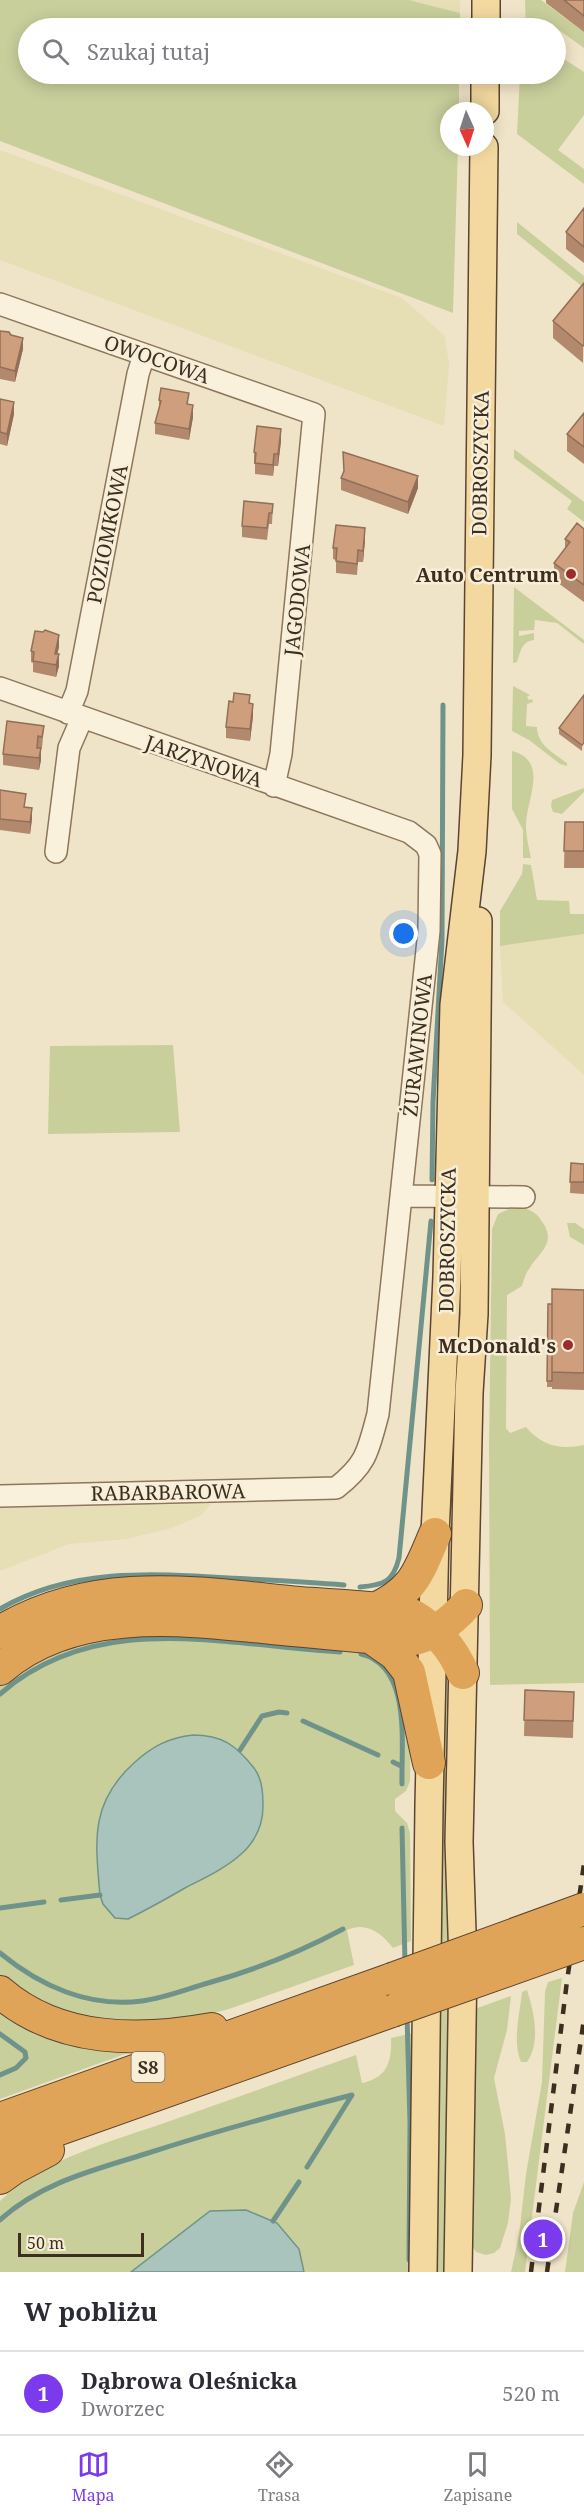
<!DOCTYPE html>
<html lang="pl">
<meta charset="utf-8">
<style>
body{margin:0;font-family:"Noto Serif",serif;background:#f2f2f3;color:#2b2b33}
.compass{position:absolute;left:440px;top:102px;width:54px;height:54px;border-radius:50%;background:#fff;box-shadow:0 3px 15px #0003;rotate:177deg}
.scale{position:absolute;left:18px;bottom:15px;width:126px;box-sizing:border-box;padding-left:6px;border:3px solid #3d2e20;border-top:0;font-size:16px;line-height:21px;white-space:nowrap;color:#3d2e20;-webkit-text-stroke:4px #f7eed8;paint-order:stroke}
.you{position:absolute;left:404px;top:934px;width:21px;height:21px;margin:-15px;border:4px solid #fff;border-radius:50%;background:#1a73e8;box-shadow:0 0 0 9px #1a73e833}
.badge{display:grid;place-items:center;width:39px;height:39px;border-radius:50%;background:#7c3aed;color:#fff;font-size:20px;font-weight:700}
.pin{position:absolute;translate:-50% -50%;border:3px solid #fff;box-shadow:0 2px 6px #0006}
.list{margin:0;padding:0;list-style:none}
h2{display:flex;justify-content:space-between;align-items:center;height:78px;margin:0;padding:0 24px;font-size:26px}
h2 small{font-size:20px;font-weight:400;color:#7c7c81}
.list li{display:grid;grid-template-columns:39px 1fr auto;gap:18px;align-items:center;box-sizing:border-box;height:84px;padding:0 24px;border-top:2px solid #e1e1e2}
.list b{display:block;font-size:22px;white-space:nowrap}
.list p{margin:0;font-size:20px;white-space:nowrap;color:#7c7c81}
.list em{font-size:20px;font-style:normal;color:#7c7c81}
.icon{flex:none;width:33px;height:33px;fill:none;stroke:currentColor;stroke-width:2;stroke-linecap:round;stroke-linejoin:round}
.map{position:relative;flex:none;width:584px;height:2272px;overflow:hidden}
.search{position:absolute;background:#fff;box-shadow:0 3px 15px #0003;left:18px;right:18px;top:18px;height:66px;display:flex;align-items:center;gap:15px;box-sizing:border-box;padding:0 21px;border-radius:33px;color:#7c7c81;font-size:22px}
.sheet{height:162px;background:#fff}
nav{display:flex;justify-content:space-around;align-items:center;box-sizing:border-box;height:84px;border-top:2px solid #e1e1e2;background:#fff;font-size:16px;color:#7c7c81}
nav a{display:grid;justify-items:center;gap:3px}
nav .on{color:#7c3aed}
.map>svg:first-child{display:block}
</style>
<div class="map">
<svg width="584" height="2272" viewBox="0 0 584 2272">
<rect width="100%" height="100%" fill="#f0e4c8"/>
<path fill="#e6deb5" d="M409,0h51v13z
M0,150l402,148 43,38 4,29 -5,61 -444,-166z
M584,934v141l-81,-73 -3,-56z
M211,1504l-11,12 -28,12 -46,11 -57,5 -69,27v-63z"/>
<path fill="#c9cf9b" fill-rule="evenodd" d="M0,0h409l51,13v15h-432v46h431v37h-10v36h9l-5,166 -453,-172z
M525,0h16l43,32v16l-28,-20h-30z
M556,54l28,18v43l-26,35 26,19v15l-67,-50 3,-60h36z
M517,222l67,54v12l-67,-54z
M514,449l70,53v20l-17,-13 5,-8 -58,-43z
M514,587l70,53v4l-27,-21 -22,-3 -1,10 -15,1v5l15,-3v7c-13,2 -13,11 -17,22l-4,1z
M513,686l17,9 -3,2 2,3 3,-1 1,3 -6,2 -1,22 11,1c0,18 17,26 30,36v3l-7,-2 -31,-24 -17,-9z
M512,751c38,10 14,49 14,74 0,11 3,23 5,33h-8v-28l-11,-21z
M584,788v4l-22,22 -9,-2 -2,-6 1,-6z
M523,864l8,1 6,35 32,1 1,13h14v20l-84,12v-35l22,-37z
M173,1045l7,87 -132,2 2,-88z
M513,1207c11,0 22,3 28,13 17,23 -1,31 -12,49 -4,5 -5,11 -7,17l-15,9 -1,133 4,5 16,-6c16,19 34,23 58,18v238l-94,2 -1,-239 3,-217 6,-15z
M567,1223h8l9,6v16l-14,-8z
M138,1629l227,17 31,20 15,62 -1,53 -4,10 -11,8v12l12,12 3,10 1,108 -18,7c-11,-15 -27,-27 -46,-18l7,35 -125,44 -38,10 -47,7 -84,-12 -60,-36v-296l37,-26zM227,1742c19,11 32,28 36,50 7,53 -34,73 -73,94 -21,11 -41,23 -62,33l-28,-24c-4,-42 -9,-73 14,-111z
M440,1651l8,24 -2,207 6,137 -2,253h-18z
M562,1978l-37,294h-14l8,-37 7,-61 16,-92 3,-90 3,-10z
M527,1990c7,22 14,52 0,72h-6c-9,-21 -1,-49 1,-70z
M511,1996l-4,34 -13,48 11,56 4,41 2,24 -3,24 -8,25 -6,5 -8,2 -10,-3 -5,-8 1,-234z
M0,2005l128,44v4l-128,46z
M413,2033l-2,235 -3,4h-408v-71c45,-43 113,-60 170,-80 62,-22 124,-44 186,-66l6,28c25,-5 30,-21 29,-45z
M584,2182v90h-19l8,-59z"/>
<path fill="#a9c4bc" stroke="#6f938a" stroke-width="1.5" d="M193,1735c29,0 43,10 61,33 8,10 9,23 9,35 2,48 -41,66 -78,85 -19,11 -37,21 -57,31l-13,-1 -12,-14 -3,-9c-5,-55 -10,-93 35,-133 18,-16 33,-24 58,-27z
M246,2210l31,13 22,26 5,23h-173l79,-61z"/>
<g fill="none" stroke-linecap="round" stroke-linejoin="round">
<path stroke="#6f938a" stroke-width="5" d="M432,1180l1,-78 9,-162 1,-235
M360,1587c24,-2 33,-5 39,-29l32,-337
M0,1609c70,-41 151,-36 229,-31 38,2 77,4 115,7
M0,1649l9,-6
M361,1654c51,12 40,90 41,130
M0,1694c98,-85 223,-49 340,-42
M303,1721l75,34
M240,1750l22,-34 17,-4 8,1
M393,1762l8,4
M402,1828l3,136
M61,1900l39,-5
M0,1908l44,-6
M0,1953c40,33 89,55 142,48 23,-3 45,-12 66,-18 47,-13 92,-31 135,-54
M407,2015l3,108 -1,137
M0,2034l25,18 1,6 -10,10 -16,7
M0,2220c40,-37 94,-50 145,-66 68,-22 137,-41 207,-59l-45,72
M273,2221l26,-39"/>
<defs>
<path id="minor" d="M0,304l314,110 -33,340 -7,32
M0,688l409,144 17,13 4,9 -1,77 -51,483c-10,37 -11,50 -42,74l-336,8
M68,713l9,-22 61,-317 6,-19
M56,852l13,-104 13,-30
M402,1196l122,1"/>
<path id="major" d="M486,28v-28
M485,111v-37
M423,2272l6,-466 6,-272 12,-257 7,-272 18,-154 5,-96 7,-608
M458,2272l5,-310 -4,-120 10,-449 5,-79 4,-393"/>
<path id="highway" d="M373,1610c41,-19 45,-36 62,-76
M0,1632c94,-57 196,-39 299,-29 37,3 77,3 113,12 23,13 41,34 51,58
M372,1638l23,16 14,18 20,91
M0,1669c73,-64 184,-50 272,-41 45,4 91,9 136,12 22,-2 44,-19 58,-35
M0,1992c59,51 140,50 212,37
M0,2119l392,-140
M0,2150l392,-139
M0,2178l14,-10 34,-18"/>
</defs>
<use href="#minor" stroke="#8d765c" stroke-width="24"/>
<use href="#major" stroke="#5b4430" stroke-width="30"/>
<use href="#highway" stroke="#5b4430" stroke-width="34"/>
<use href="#minor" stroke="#faf1dc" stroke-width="21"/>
<use href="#major" stroke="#f3d9a0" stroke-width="27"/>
<use href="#highway" stroke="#e0a458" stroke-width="32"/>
<path stroke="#3d2e20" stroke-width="4.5" stroke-dasharray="10 10" stroke-linecap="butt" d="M531,2272l36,-291 17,-117
M547,2272l37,-253"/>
<defs>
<path id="highway-bridge" d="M392,1979l192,-70
M392,2011l192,-68"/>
</defs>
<use href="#highway-bridge" stroke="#5b4430" stroke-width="34" stroke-linecap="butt"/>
<use href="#highway-bridge" stroke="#e0a458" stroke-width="32"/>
</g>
<path fill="#b2896c" d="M546,0h38v32l-38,-29z
M584,208v55l-18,-14v-17z
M584,283l-1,80 -30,-25v-17z
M0,331l11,4 12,14 -8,33 -15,-3z
M0,399l14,15 -7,32 -7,-2z
M159,400l30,5 4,12 -4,23 -34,-6v-11l4,-13z
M584,413v51l-17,-13v-17z
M281,441l-3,25h-4l-1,10 -18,-2v-10h-1v-12z
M341,478l77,10 -10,26 -67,-24z
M273,504l-1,20h-3l-2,16 -25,-3v-11z
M584,529v73l-30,-22v-17l11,-15v-9z
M365,540l-2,22h-5l-1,13 -21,-2v-13l-3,-1v-11z
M59,647l-2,7 2,12 -3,11 -23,-5v-9l-2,-1v-11z
M584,695l-2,56 -23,-17v-6z
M250,704l3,12 -3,25 -24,-3v-11z
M44,726l-2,22h-4l3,12 -2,10 -36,-5v-11z
M0,790l32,29 -2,15 -30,-4z
M565,822h19v46h-20z
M571,1163l13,1v30l-14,-1z
M584,1290v100l-32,-1v-2h-5l1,-83h4z
M525,1690l49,2 -1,46 -49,-2z"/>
<path fill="#916f58" d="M23,338v11l-8,33v-11z
M14,402v12l-7,32v-12z
M193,405v12l-4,23v-11z
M281,429v12l-3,25v-12z
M274,454v12l-1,10v-11z
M418,476v12l-10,26v-12z
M365,528v12l-2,22v-11z
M59,635v12l-4,18v-11z
M59,654v12l-3,11v-12z
M253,704v12l-3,25v-12z
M41,748v12l-2,10v-12z
M32,808v11l-2,15v-12z"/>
<path fill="#cf9f7d" stroke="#916f58" stroke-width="1.5" d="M564,0h20v16z
M584,208v39l-18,-15z
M584,283v62l-1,1 -30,-25z
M0,331l9,1 2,3 12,3 -8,33 -15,-4z
M161,388l28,5 -2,11 6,1 -4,24 -34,-6 6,-22 -2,-1z
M0,399l14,3 -7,32 -7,-2z
M584,413v34l-17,-13z
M257,426l24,3 -3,25h-4l-1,11 -18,-2 1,-10 -2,-1z
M343,452l75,24 -10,26 -67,-24 3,-7z
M244,501l29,3 -1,9h-3l-2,15 -25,-2z
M577,523l7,6v56l-30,-22 16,-21 -5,-3z
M336,525l29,3 -2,23 -5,-1 -1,14 -21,-3 1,-13h-4z
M45,630l14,5 -4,19h4l-3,11 -23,-4 1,-9 -3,-1 4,-20 8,1z
M234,693l16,2 -1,8 4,1 -3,25 -24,-2 3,-26 4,1z
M584,695v48l-2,2 -23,-17z
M7,721l37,5 -2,11 -4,-1 -1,12h4l-2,10 -36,-4z
M0,790l26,4 -2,13 8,1 -2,14 -30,-3z
M565,822h19v29h-20z
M571,1163l13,1v18h-14z
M552,1289l32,1v83l-32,-1z
M548,1304h4v77h-5z
M525,1690l49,2 -1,29 -49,-1z"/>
<g fill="#9e2a2b" stroke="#f7eed8" stroke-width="2">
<circle cx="571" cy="574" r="6"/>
<circle cx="568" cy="1345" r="6"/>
</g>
<g text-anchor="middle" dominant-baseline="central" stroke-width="5" stroke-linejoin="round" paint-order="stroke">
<rect fill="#f7eed8" stroke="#756857" stroke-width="1.5" x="131.5" y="2052" width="33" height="30" rx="4.5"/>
<g font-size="18" font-weight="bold" fill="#3d2e20">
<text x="148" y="2067">S8</text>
</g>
<g font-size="20" fill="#3d2e20" stroke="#f7eed8">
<text transform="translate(157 359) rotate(19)">OWOCOWA</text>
<text transform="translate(480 463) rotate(-89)">DOBROSZYCKA</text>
<text transform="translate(107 534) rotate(-79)">POZIOMKOWA</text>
<text transform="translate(297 600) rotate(-84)">JAGODOWA</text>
<text transform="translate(204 761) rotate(19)">JARZYNOWA</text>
<text transform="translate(417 1045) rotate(-84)">ŻURAWINOWA</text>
<text transform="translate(447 1240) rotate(-89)">DOBROSZYCKA</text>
<text transform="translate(168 1492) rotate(-1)">RABARBAROWA</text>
</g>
<g font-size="20" font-weight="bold" fill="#3d2e20" stroke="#f7eed8" text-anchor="end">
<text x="559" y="574">Auto Centrum</text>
<text x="556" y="1345">McDonald's</text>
</g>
</g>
</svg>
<svg class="compass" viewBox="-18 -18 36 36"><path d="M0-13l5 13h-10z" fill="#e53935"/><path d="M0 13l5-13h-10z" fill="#7c7c81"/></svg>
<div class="scale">50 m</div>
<div class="you"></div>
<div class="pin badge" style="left:543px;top:2239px">1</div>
<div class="search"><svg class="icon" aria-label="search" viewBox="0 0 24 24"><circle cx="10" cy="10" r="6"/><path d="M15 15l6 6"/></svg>Szukaj tutaj</div>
</div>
<section class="sheet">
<h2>W pobliżu<small></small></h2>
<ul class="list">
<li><span class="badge">1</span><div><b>Dąbrowa Oleśnicka</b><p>Dworzec</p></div><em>520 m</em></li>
</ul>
</section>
<nav>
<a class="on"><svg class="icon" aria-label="map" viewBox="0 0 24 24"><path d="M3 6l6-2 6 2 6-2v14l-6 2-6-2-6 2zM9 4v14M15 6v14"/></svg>Mapa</a>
<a><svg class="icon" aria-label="directions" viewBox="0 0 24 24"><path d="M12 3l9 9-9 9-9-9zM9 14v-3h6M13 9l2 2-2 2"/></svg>Trasa</a>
<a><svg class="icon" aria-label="saved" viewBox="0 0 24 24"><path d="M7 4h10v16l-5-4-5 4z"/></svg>Zapisane</a>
</nav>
